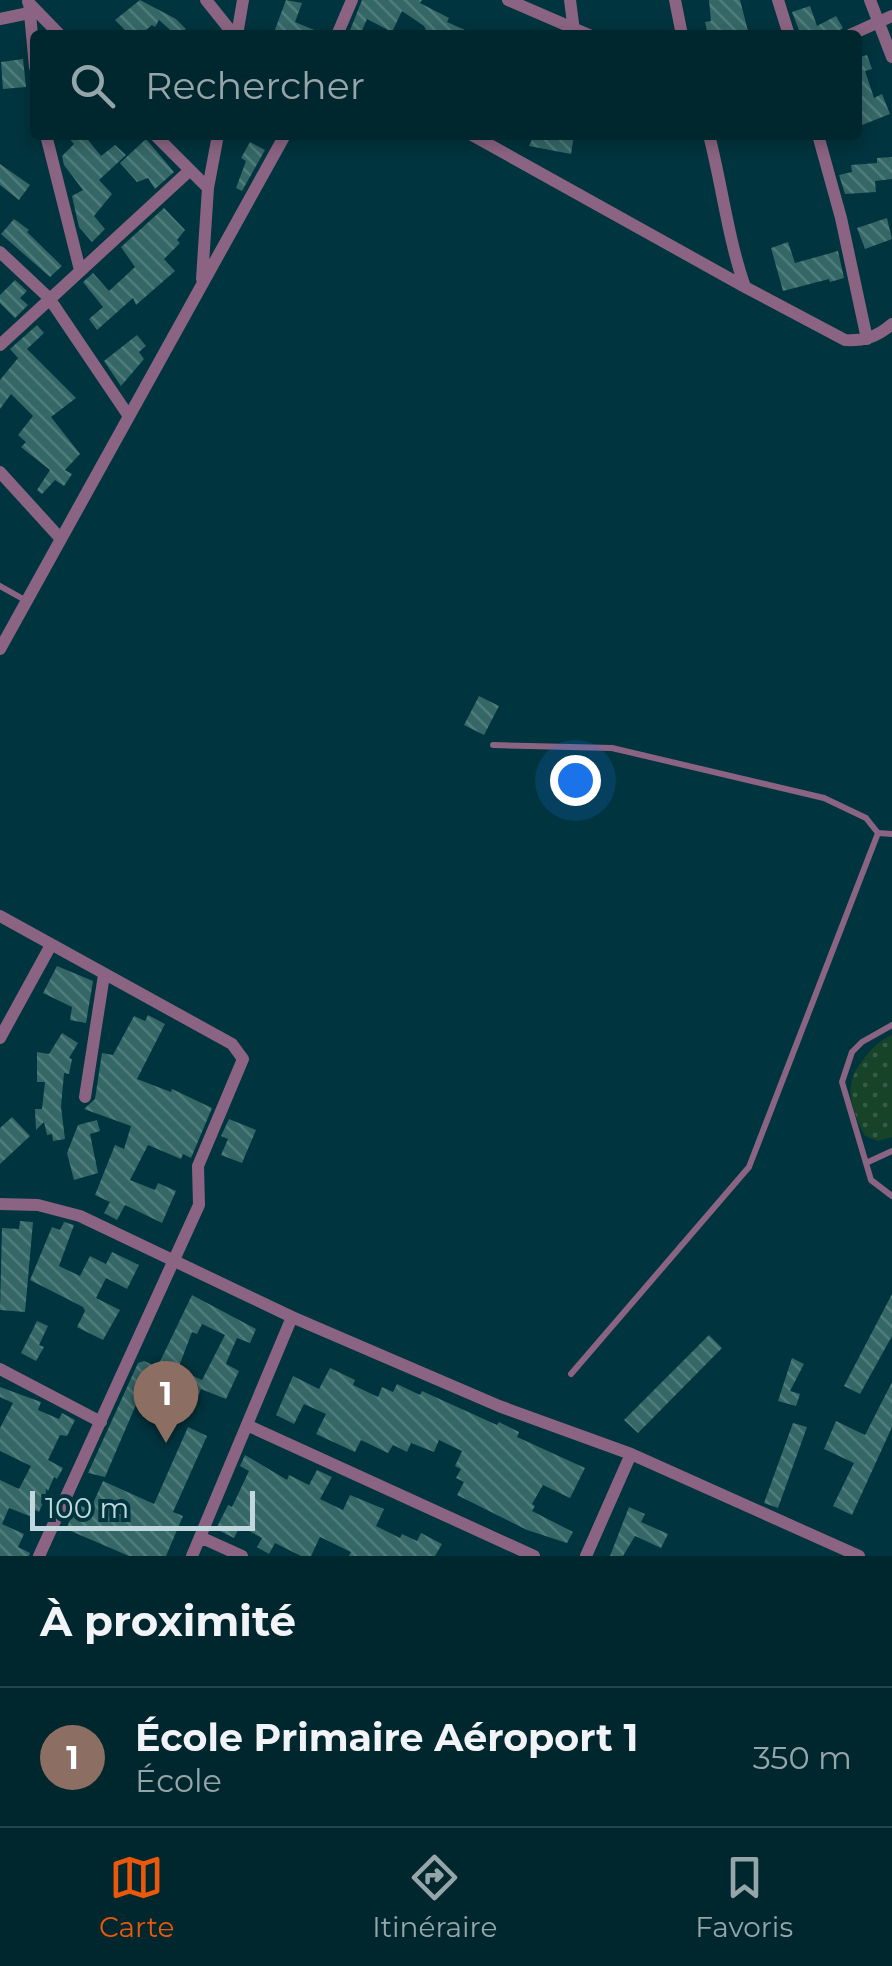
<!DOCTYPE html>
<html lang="fr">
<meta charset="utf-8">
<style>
body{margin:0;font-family:Montserrat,sans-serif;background:#0e333a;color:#f1f3f6}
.scale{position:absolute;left:30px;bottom:25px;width:225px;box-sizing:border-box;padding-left:10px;border:5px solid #c0d8de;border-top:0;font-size:28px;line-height:35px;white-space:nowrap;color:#c0d8de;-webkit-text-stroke:8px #00343e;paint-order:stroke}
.you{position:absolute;left:575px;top:780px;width:35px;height:35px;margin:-25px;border:8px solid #fff;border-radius:50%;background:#1a73e8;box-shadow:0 0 0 15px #1a73e833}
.badge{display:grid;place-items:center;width:65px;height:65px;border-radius:50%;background:#ea580c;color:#fff;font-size:32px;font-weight:700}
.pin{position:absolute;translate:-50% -82px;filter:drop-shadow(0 2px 5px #0008)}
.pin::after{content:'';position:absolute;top:52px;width:35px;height:30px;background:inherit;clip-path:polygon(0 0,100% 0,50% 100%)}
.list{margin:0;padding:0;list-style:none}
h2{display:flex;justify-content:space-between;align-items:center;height:130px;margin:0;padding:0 40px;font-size:42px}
h2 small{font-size:32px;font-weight:400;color:#95a5aa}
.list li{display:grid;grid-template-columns:65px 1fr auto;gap:30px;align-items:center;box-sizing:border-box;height:140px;padding:0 40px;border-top:2px solid #22444a}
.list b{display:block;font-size:38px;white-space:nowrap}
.list p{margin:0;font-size:32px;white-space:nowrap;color:#95a5aa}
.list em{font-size:32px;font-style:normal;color:#95a5aa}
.icon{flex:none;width:55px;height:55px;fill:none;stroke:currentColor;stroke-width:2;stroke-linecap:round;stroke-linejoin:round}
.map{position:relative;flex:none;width:892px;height:1556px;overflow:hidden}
.search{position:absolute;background:#00272e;box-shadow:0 5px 15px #0003;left:30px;right:30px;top:30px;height:110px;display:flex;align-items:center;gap:25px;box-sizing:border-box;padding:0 35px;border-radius:10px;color:#95a5aa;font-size:38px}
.sheet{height:270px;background:#00272e}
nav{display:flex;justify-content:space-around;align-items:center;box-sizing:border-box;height:140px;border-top:2px solid #22444a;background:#00272e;font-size:28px;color:#95a5aa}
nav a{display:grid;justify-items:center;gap:5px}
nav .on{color:#ea580c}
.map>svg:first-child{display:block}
</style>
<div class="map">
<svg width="892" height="1556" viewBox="0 0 892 1556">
<defs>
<pattern id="green-dots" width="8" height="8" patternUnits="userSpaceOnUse" patternTransform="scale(2.5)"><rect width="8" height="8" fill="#174329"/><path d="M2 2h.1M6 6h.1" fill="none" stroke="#375d48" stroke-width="1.8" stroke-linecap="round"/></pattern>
<pattern id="building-back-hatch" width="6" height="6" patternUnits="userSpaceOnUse" patternTransform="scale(2.5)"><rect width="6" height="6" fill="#356767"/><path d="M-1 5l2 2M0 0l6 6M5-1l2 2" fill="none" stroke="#507c7c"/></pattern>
</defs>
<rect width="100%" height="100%" fill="#00343e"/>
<path fill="url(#green-dots)" d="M892,1035v102l-14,4 -13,-5c-13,-26 -23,-50 -3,-75 9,-12 16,-20 30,-26z"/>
<path fill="url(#building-back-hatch)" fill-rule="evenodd" d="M140,0l36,19 10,10 -10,6 -17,-15 -4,7 -3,-2 -12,10h-10l-15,-15z
M286,0l16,3 -7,19 31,13h-53z
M362,0h60l-2,3 29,15 -2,4 29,13h-54l4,-5 -2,-4 -22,-15 -10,21 -25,-13 -7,16h-7l-4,-2z
M709,0h31l9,35h-41l-3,-13 6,-1z
M810,6l7,20 19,-10 7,12 -11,7h-31l-9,-23z
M857,54l3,3 7,-2 5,14 -7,2 9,27 8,-4 8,20 -28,11 -5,-13z
M23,59l3,28 -23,2 -2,-27z
M66,135h18l17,21 14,-11 11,10 -27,25 13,14 -18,22 11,13 -13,13 -13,-15 -7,-31 11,-6 -19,-25 -2,-9 12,-12z
M534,135h40l-3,19 -42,-8z
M146,139l28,33 -19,17 -7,-11 -11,4 -17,-19z
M250,142l15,8 -23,41 -6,-3 10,-27 -5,-3z
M892,157v22l-17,2 1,11 -31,2 -6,-19 13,-3 -1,-7 26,-2v-5z
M0,164l30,21 -11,15 -19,-15z
M164,208l21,22 -8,10 3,3 -16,16 11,12 -39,34 -3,-7 -36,32 -8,-11 14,-12 -20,-25 10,-9 16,18 26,-24 -14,-20z
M887,218l5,21 -27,10 -8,-21z
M14,219l15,11 -2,2 35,34 -12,11 -49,-43z
M788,242l7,21 43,-12 6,27 -14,4 -1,-3 -46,12 -12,-43z
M15,280l12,11 -7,7 8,7 -13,13 -15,-15v-8z
M37,325l7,8 -17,16 49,49 -25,19 29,37 -15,16 7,4 -8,12 -9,-6 -13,14 -5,-4 13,-20 -29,-23 5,-5 -8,-7 15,-19 -22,-22 -11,15v-29l18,-22 -8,-9z
M137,335l9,11 -7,6 5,7 -23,27 -17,-25z
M479,696l20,10 -15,29 -20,-10z
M57,966l36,15 -7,42 -16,-3 2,-13 -29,-14z
M148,1015l17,9 -28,55 34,13 1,-3 40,19 -21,50 -8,-4 -2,5 -33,-14 -18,35 25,10 3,-7 18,8 -14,32 -37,-18 -8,15 -13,-7 6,-11 -15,-7 20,-50 9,4 7,-23 -47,-17 11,-10 7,-46 11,2 21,-39 11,5z
M62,1033l16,10 -9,15 3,1 -3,15 -5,-1 -3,34 4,32 -12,2 -1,-7 -5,1 -3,-13 -8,8 -1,-21h7l3,-27h-8v-30l12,2z
M12,1117l18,19 -30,28v-36z
M229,1119l27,11 -14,33 -21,-8 7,-16 -7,-3z
M97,1120l3,11 -10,3 8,39 -24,7 -7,-27 11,-28z
M20,1221l13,1 -8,90 -25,-2 2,-82 17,1z
M64,1222l10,3 -15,41 21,10 10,-20 16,8 6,-12 27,13 -12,24 -21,-11 -10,20 24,12 -17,30 -26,-13 8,-16 -2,-4 -53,-27 22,-53 8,3z
M892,1294v42l-32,58 -16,-8z
M192,1295l64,34 -6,14 -13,-5 -10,23 -1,3 13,7 -13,28 -25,-10 -2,5 -45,-20zM202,1324l23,11 -23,45 -24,-11 14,-37 5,2z
M37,1321l11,5 -9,19 5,2 -8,14 -15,-8z
M709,1335l13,13 -84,85 -14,-13z
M792,1358l12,6 -14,27 10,3 -4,12 -18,-5z
M144,1361l9,4 -48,112 -17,-4 50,-110z
M330,1368l25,12 -2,5 25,12 4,-10 11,5 4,-8 23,11 2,-4 75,34 2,-3 20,10 -2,5 68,31 -15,30 -27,-13 -11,19 3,2 -3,5 41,21 -6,11 -40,-13 -70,-35 7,-13 -8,-4 5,-9 -6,-3 7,-15 -23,-11 -5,12 -23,-9 -4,9 -14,-7 -5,8 -27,-13 -6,12 -39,-18 10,-20 -22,-10 -10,20 -18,-9 17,-39 26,13z
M892,1382v45l-40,88 -19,-9 21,-43 -30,-14 12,-28 29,14z
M0,1387l41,15 -3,8 21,9 3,-6 13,7 -8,16 -7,-1 -12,25 15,8 -6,11 -3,-2 -15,35 -4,-2 -3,7 -23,-9 -7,16 22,10 -6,13 12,6 -1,3h-29v-76l19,9 12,-23 -31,-15v-23l13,-25 -13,-6z
M793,1423l14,4 -29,81 -14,-5z
M188,1427l19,9 -34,76 10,4 -17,40h-37l-63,-27 11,-25 13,6 13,-29 51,23z
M245,1455l42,25 2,-5 20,10 8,-15 15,7 -12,22 23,11 7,-15 34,14 -8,17 24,12 2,-4 15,7 4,-8 21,11 -7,12h-86l2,-4 -31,-15 -9,19h-10l-26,-13 -6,11 -12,-7 5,-9 -22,-12 -6,12 -18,-9 12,-24 4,2 17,-36 -9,-5z
M629,1507l16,7 -4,8 27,12 -7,14 -26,-12 -12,20h-13z"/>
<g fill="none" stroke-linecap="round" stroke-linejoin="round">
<path stroke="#8a6482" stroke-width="6" d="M0,586l25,14
M493,745l119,3 212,50 42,20 12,15 -129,334 -178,207
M878,833l14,1
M892,1025l-30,17 -10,10 -10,30 29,98 21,16
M866,1163l26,-12"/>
<path stroke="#8a6482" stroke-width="12" d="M206,0l28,35
M508,0l81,35
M570,0l4,31
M675,0l7,35
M778,0l11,35
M870,0l22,57
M28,2l32,33
M29,3l6,64
M0,19l29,-6
M237,35l6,-35
M337,35l15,-35
M850,35l42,-19
M46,135l34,135
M155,135l53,53
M472,135l273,152
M709,135c13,50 19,104 36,152l100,53c19,1 32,-3 47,-16
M818,135l23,83 26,121
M0,252l49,46 79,117
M202,279l6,-91 10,-53
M0,345l189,-174
M0,472l60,66
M0,649l285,-514
M0,916l232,128 11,15 -45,107 1,39 -160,351
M0,1038l51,-93
M85,1097l19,-122
M0,1204l38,1 42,11 212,101 207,89 132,48 228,102
M0,1369l101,53
M249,1426l285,130
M200,1537l42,19
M192,1556l100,-239
M586,1556l45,-102"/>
</g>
</svg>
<div class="scale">100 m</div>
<div class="you"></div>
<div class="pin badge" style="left:166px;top:1443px;background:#8d6e63">1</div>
<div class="search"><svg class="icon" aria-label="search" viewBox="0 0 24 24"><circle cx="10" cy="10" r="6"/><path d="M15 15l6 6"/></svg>Rechercher</div>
</div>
<section class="sheet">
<h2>À proximité<small></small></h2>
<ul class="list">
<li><span class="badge" style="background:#8d6e63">1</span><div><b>École Primaire Aéroport 1</b><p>École</p></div><em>350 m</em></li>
</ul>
</section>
<nav>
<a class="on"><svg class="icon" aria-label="map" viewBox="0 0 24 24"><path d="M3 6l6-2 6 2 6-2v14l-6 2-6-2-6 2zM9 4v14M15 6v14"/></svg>Carte</a>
<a><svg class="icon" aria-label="directions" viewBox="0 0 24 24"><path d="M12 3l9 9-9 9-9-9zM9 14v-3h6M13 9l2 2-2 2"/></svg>Itinéraire</a>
<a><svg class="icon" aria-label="saved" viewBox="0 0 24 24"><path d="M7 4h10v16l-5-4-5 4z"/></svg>Favoris</a>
</nav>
